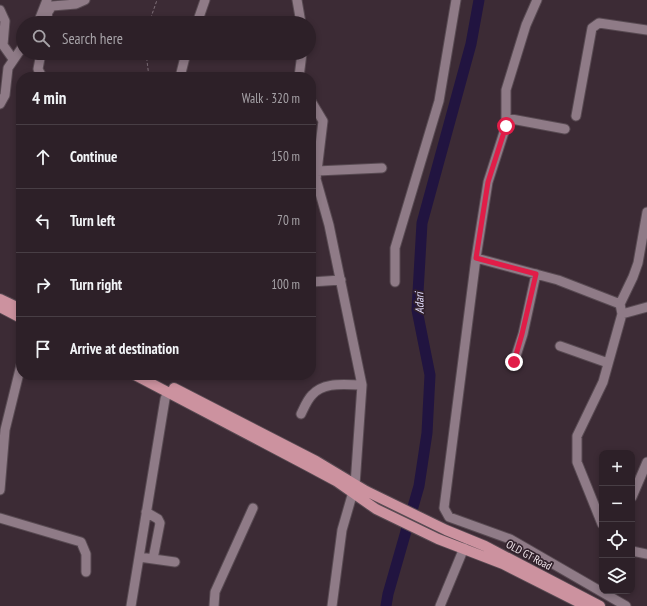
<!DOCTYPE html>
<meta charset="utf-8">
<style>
body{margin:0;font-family:"PT Sans Narrow",sans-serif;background:#392d34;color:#f1f3f6}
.controls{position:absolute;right:12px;bottom:12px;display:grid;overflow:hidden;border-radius:8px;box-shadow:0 2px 6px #0003}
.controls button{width:36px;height:36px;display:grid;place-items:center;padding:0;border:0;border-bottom:1px solid #483e45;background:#2d2028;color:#f1f3f6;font:20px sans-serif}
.stop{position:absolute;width:12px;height:12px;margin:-9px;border:3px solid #e11d48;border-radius:50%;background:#fff}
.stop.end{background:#e11d48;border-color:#fff;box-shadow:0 1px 4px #0008}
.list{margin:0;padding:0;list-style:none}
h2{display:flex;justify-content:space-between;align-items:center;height:52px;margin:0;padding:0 16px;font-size:17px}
h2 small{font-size:13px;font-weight:400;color:#a7a3a8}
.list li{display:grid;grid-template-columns:26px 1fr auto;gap:12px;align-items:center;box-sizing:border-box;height:64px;padding:0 16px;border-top:1px solid #483e45}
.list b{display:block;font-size:15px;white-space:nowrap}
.list em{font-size:13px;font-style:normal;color:#a7a3a8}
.icon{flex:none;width:22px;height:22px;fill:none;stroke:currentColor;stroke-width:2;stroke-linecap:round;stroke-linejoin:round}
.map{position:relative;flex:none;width:647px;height:606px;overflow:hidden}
.search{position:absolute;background:#2d2028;box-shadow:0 2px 6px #0003;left:16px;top:16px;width:300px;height:44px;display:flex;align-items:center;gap:10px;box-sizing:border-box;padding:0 14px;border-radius:22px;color:#a7a3a8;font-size:15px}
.panel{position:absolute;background:#2d2028;box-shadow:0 2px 6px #0003;left:16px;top:72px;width:300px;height:308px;border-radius:16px}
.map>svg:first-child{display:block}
</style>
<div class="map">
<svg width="647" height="606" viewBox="0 0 647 606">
<rect width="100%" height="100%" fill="#3c2b35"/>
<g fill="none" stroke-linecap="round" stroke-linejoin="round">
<path stroke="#211440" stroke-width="11" d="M386,606l2,-12 31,-108 8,-53 3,-58 -13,-65 5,-87 49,-179 8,-44"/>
<defs>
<path id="minor" d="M297,0l4,23
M537,0l-11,25 -20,65v36l-18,56 -12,76 -32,250 5,9 61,22 116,67
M0,10l5,11 -2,24 10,14
M38,23l9,-23
M46,23l2,-11 4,-6 24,-2 9,-4
M197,23l8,-23
M41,53l-3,16 4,8
M180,77l6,-24
M299,77l3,-24
M311,101l12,20 -7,58 13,46 33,160 -7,100 -13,45 -10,76
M0,104l5,-9 3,-27 15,-22
M576,116l16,-88 7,-5 48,7
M506,118l59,11
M317,171l65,-3
M476,258l82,22 62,24 2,10 -19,68 -26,54v26l25,62
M311,282l30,-2
M395,282v-34l44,-147 17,-101
M620,304l13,-27 5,-14 9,-51
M622,314l25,-7
M560,346l48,17
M514,362l9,-28 13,-60
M301,414c3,-6 6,-14 11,-19 12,-14 34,-10 50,-10
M0,490l5,-60 16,-65
M632,497l15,-35
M146,512l12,7 2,4 -7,36
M0,518l81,24 5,12v18
M632,551l15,3
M139,557l36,5
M131,606l34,-207 3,-7
M214,606l1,-14 38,-84
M440,606l24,-58"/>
<path id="major" d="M0,299l21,10
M0,307l21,11
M135,375l173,91 28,15 40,28 62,30 65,25 83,42
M174,388l142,73 50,30 80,39 39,16 115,60"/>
</defs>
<use href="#minor" stroke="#584a52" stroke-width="11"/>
<use href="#major" stroke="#584a52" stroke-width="12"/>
<path stroke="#7e6f78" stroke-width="1" stroke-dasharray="3 2" stroke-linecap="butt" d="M149,23l8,-23
M146,53l3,24"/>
<use href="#minor" stroke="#8f7b87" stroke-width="9"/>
<use href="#major" stroke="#cc929f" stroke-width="10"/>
</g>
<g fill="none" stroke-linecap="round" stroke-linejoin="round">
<path stroke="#e11d48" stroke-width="5" d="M506,126l-18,56 -12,76 60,16 -14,60 -8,28"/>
</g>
<g text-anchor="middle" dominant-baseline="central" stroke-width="3.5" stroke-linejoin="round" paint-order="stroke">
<g font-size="11" fill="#f0e5eb" stroke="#31212b">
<text transform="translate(529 555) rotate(28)">OLD GT Road</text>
</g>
<g font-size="12" font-style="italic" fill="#e4dfff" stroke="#31212b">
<text transform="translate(419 303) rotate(-91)">Adari</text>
</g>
</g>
</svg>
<div class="controls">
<button>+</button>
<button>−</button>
<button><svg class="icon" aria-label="locate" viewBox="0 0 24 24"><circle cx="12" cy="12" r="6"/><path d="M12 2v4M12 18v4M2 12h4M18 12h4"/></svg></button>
<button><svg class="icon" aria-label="layers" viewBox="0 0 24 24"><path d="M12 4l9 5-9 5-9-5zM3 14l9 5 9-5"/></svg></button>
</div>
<div class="stop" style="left:506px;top:126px"></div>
<div class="stop end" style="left:514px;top:362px"></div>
<div class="search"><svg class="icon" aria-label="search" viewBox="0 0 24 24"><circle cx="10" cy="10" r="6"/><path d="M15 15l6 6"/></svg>Search here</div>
<section class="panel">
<h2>4 min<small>Walk · 320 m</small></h2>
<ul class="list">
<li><svg class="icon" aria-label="ahead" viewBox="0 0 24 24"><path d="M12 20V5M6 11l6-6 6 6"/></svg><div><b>Continue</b></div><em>150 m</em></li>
<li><svg class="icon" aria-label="left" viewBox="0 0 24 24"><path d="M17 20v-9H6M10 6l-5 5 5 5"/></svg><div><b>Turn left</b></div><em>70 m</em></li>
<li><svg class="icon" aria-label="right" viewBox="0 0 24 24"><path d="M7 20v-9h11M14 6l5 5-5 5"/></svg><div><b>Turn right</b></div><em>100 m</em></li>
<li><svg class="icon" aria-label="arrive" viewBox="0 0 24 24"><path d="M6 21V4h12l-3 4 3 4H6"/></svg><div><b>Arrive at destination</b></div></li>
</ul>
</section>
</div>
